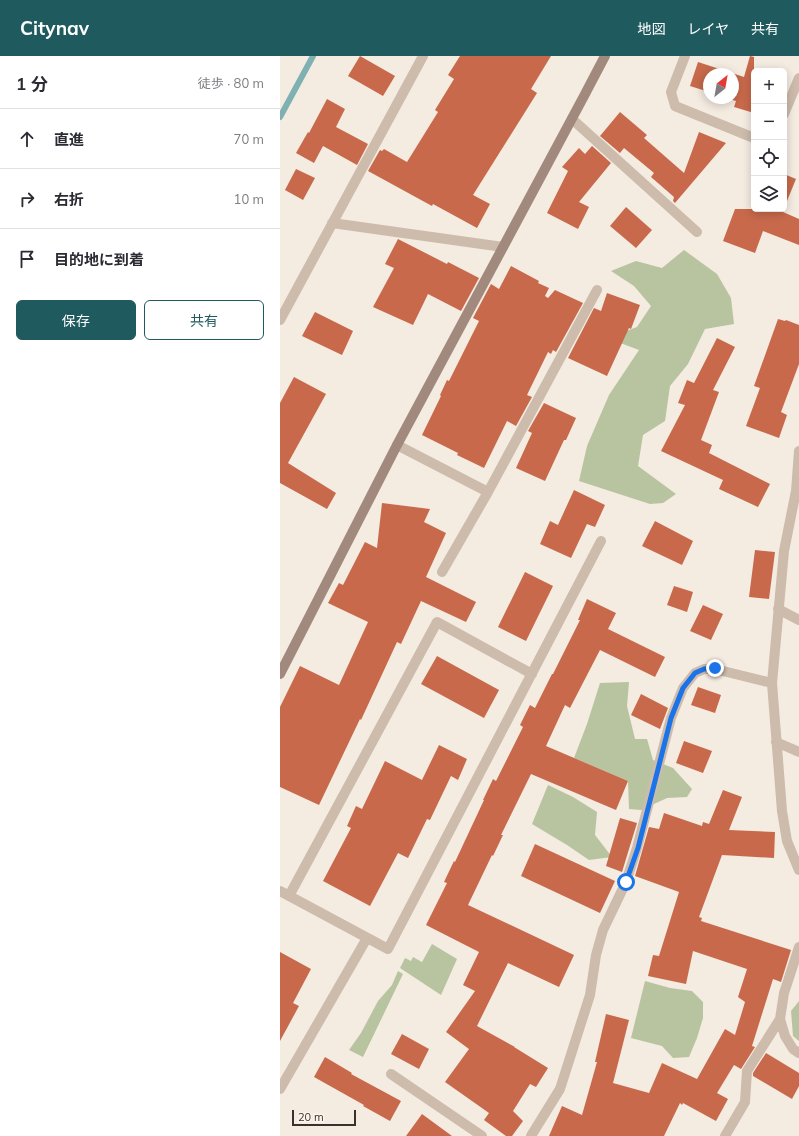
<!DOCTYPE html>
<html lang="ja">
<meta charset="utf-8">
<style>
body{margin:0;font-family:Mulish,"Noto Sans JP",sans-serif;background:#f7f7f7;color:#2b2b33}
.controls{position:absolute;right:12px;top:12px;display:grid;overflow:hidden;border-radius:6px;box-shadow:0 2px 10px #0003}
.controls button{width:36px;height:36px;display:grid;place-items:center;padding:0;border:0;border-bottom:1px solid #e1e1e2;background:#fff;color:#2b2b33;font:20px sans-serif}
.compass{position:absolute;left:423px;top:12px;width:36px;height:36px;border-radius:50%;background:#fff;box-shadow:0 2px 10px #0003;rotate:31deg}
.scale{position:absolute;left:12px;bottom:10px;width:64px;box-sizing:border-box;padding-left:4px;border:2px solid #3b302b;border-top:0;font-size:11px;line-height:14px;white-space:nowrap;color:#3b302b;-webkit-text-stroke:3px #fbf5ee;paint-order:stroke}
.stop{position:absolute;width:12px;height:12px;margin:-9px;border:3px solid #1a73e8;border-radius:50%;background:#fff}
.stop.end{background:#1a73e8;border-color:#fff;box-shadow:0 1px 4px #0008}
.list{margin:0;padding:0;list-style:none}
h2{display:flex;justify-content:space-between;align-items:center;height:52px;margin:0;padding:0 16px;font-size:17px}
h2 small{font-size:13px;font-weight:400;color:#7c7c81}
.list li{display:grid;grid-template-columns:26px 1fr auto;gap:12px;align-items:center;box-sizing:border-box;height:60px;padding:0 16px;border-top:1px solid #e1e1e2}
.list b{display:block;font-size:15px;white-space:nowrap}
.list em{font-size:13px;font-style:normal;color:#7c7c81}
.actions{display:flex;gap:8px;padding:12px 16px}
.actions a{flex:1;padding:9px 0;border:1px solid #1f5a5e;border-radius:6px;text-align:center;font-size:14px;color:#1f5a5e}
.actions .main{background:#1f5a5e;color:#fff}
.icon{flex:none;width:22px;height:22px;fill:none;stroke:currentColor;stroke-width:2;stroke-linecap:round;stroke-linejoin:round}
.map{position:relative;flex:none;width:519px;height:1080px;overflow:hidden}
header{display:flex;align-items:center;gap:24px;box-sizing:border-box;height:56px;padding:0 20px;background:#1f5a5e;color:#fff}
header strong{font-size:19px}
nav{display:flex;gap:22px;margin-inline-start:auto;font-size:14px}
main{display:flex}
aside{flex:1;background:#fff}
.map>svg:first-child{display:block}
</style>
<header>
<strong>Citynav</strong>
<nav><a>地図</a><a>レイヤ</a><a>共有</a></nav>
</header>
<main>
<aside>
<h2>1 分<small>徒歩 · 80 m</small></h2>
<ul class="list">
<li><svg class="icon" aria-label="ahead" viewBox="0 0 24 24"><path d="M12 20V5M6 11l6-6 6 6"/></svg><div><b>直進</b></div><em>70 m</em></li>
<li><svg class="icon" aria-label="right" viewBox="0 0 24 24"><path d="M7 20v-9h11M14 6l5 5-5 5"/></svg><div><b>右折</b></div><em>10 m</em></li>
<li><svg class="icon" aria-label="arrive" viewBox="0 0 24 24"><path d="M6 21V4h12l-3 4 3 4H6"/></svg><div><b>目的地に到着</b></div></li>
</ul>
<div class="actions"><a class="main">保存</a><a>共有</a></div>
</aside>
<div class="map">
<svg width="519" height="1080" viewBox="0 0 519 1080">
<rect width="100%" height="100%" fill="#f4ebe1"/>
<path fill="#b8c4a0" d="M404,194l33,24 14,24 3,26 -29,5 -17,35 -18,22 -5,35 -22,14 -5,31 38,28 -13,9 -13,1 -71,-23 8,-35 22,-51 30,-45 -32,-12 30,-11 14,-21 -17,-20 -23,-15 25,-10 26,7z
M349,626l-2,24 8,33h12l6,21 20,8 19,21 -5,8 -20,1 -26,12 -12,-1 -1,-28 -54,-23 13,-34 13,-41z
M268,729l25,12 24,15 -2,23 17,22 -23,3 -22,-15 -35,-21z
M152,888l25,15 -16,36 -41,-27 5,-10 6,3 2,-4 9,5z
M118,915l5,3 -40,83 -14,-7 12,-17 17,-32 14,-16z
M365,925l25,7 22,3 11,11v16l-6,20 -8,19 -16,1 -11,-12 -31,-8z
M519,945v40l-6,-5 -2,-25z"/>
<g fill="none" stroke-linecap="round" stroke-linejoin="round">
<path stroke="#7fb0b2" stroke-width="6" d="M0,61l33,-61"/>
</g>
<path fill="#c8694b" d="M80,0l35,20 -12,20 -35,-20z
M180,0h91l-20,33 6,4 -64,102 17,9 -13,24 -44,-24 -1,2 -64,-35 12,-21 2,1 2,-2 23,13 31,-50 -3,-2 19,-31 -6,-4z
M470,0l4,1v56l-20,-6 2,-6 -10,-3h7v-24h-24v18l-19,-6 8,-24 46,15z
M47,43l18,10 -9,18 32,17 -11,21 -34,-19 -9,17 -18,-10 12,-21 1,1z
M340,56l27,23 -3,3 40,35 15,-41 27,11 -51,60 -2,-2 1,-4 -23,-20 3,-4 -30,-25 -4,5 -20,-17z
M312,90l19,17 -32,39 10,5 -11,22 -31,-16 21,-42 -6,-4 17,-19 6,6z
M16,113l19,9 -12,22 -18,-10z
M504,118l12,5 -9,22 -3,-1z
M346,151l26,23 -16,18 -26,-22z
M455,153h49l-1,3 16,7v26l-36,-14 -8,22 -32,-12z
M118,183l49,25 1,-2 31,16 -18,33 -33,-17 -15,31 -40,-18 21,-39 -9,-4z
M231,210l28,15 -1,2 11,5 -4,8 3,2 7,-8 28,13 -27,49 -3,-2 -2,4 -3,-2 -21,43 5,2 -16,29 -9,-5 -23,47 -27,-13 1,-2 -36,-18 19,-39 -1,-1 7,-15 2,1 30,-60 -6,-3 18,-34 8,5z
M327,237l33,12 -9,24 -2,-1 -22,48 -39,-18 26,-50 7,3z
M35,256l38,19 -11,24 -40,-19z
M498,263l7,2 1,-1 13,5v39l-18,48 6,3 -8,23 -33,-12 14,-38 -6,-2z
M437,282l18,9 -22,43 6,2 -18,48 11,5 -3,8 61,31 -12,23 -39,-18 4,-9 -62,-29 24,-46 -7,-2 9,-23 7,3z
M14,321l32,17 -38,69 48,30 -9,16 -47,-26v-80z
M264,347l32,15 -10,22h-2l-19,41 -29,-13 16,-35 -4,-2z
M294,434l31,15 -10,22 -8,-3 -16,34 -31,-14 10,-23 8,4z
M102,447l48,6 -6,13 22,11 -20,44 50,25 -10,20 -45,-21 -20,43 -4,-2 -36,78 -1,-1 -41,86 -39,-18v-80l20,-41 39,19 29,-63 -40,-19 11,-20 4,2 22,-43 12,6z
M375,465l38,20 -11,24 -40,-19z
M475,494l20,2 -6,47 -20,-2z
M245,516l28,14 -27,55 -28,-14z
M394,530l19,6 -6,20 -20,-7z
M307,543l29,14 -8,16 57,28 -10,20 -55,-27 -30,58 -5,-3 -19,41 82,35 -12,29 -85,-36 -30,61h2l-10,21 -1,-1 -24,50 106,50 -15,32 -51,-24 -31,63 38,21h-1l34,21 -12,19 -6,-3 -17,27 10,10 -11,15h-6l-22,-16 5,-7 -44,-31 24,-33 -23,-17 29,-41 -12,-6 16,-33 -53,-27 21,-42 -3,-1 10,-21 1,1 29,-62h-1l10,-21 3,2 27,-54 -3,-2 10,-20 5,3 17,-34h1l27,-54h-2z
M423,549l20,9 -12,26 -21,-9z
M157,600l62,34 -15,28 -63,-34z
M418,631l23,8 -6,18 -24,-8z
M361,638l27,14 -8,21 -29,-14z
M404,685l28,10 -9,22 -27,-10z
M159,689l28,14 -9,21 -7,-4 -21,44 -3,-1 -19,39 -10,-5 -28,53 -47,-25 28,-53 -4,-2 9,-20 6,3 23,-48 37,19z
M443,734l19,7 -13,33 46,2 -1,26 -52,-3 -23,62 3,1 -1,3 90,29 -10,32 -8,-3 -21,67 3,1 -14,22 -7,-4 -17,28 11,6 -12,22 -33,-18 -1,2 -2,-2 -16,33h-115l13,-30 20,9 15,-53h-2l11,-48 23,6 -16,63 36,10 13,-30 35,16 28,-50 10,6 10,-33 -7,-5 9,-28 -54,-18 -7,33 -38,-8 5,-21 6,1 20,-64 -44,-16 14,-49 10,2 5,-16 38,13 1,-4 6,2z
M340,762l17,5 -15,49 -16,-6z
M255,788l80,37 -15,32 -79,-37z
M0,896l31,17 -18,34 6,3 -19,35z
M122,978l27,15 -10,20 -28,-15z
M486,997l33,20v13l-7,13 -39,-23v-3z
M45,1001l27,16 -1,1 50,27 -11,20 -27,-15 1,-1 -50,-28z
M142,1058l30,22h-46z"/>
<g fill="none" stroke-linecap="round" stroke-linejoin="round">
<path stroke="#cdbbac" stroke-width="10" d="M405,0l-14,36 4,14 79,32
M504,58l15,-36
M292,63l125,113
M52,167l171,24
M0,264l143,-264
M117,389l91,47
M519,395l-3,40 -12,60 -12,132 10,128 5,30 12,29
M162,516l46,-80 109,-202
M498,553l21,11
M496,686l23,10
M0,835l108,58 213,-408
M9,840l148,-274 95,52
M519,891l-15,46 -4,26 5,17 8,13 6,4
M111,1018l91,62
M0,1033l87,-151
M251,1080l29,-47 30,-94 6,-40 7,-25 23,-48 11,-34 34,-130 12,-30 12,-15 9,-4h11l57,14
M445,1080l20,-34 2,-31 33,-52"/>
<path stroke="#a18a7d" stroke-width="10" d="M0,618l117,-229 187,-349 21,-40"/>
</g>
<g fill="none" stroke-linecap="round" stroke-linejoin="round">
<path stroke="#1a73e8" stroke-width="5" d="M346,826l12,-34 33,-130 12,-30 12,-15 9,-4 11,-1"/>
</g>
</svg>
<div class="controls">
<button>+</button>
<button>−</button>
<button><svg class="icon" aria-label="locate" viewBox="0 0 24 24"><circle cx="12" cy="12" r="6"/><path d="M12 2v4M12 18v4M2 12h4M18 12h4"/></svg></button>
<button><svg class="icon" aria-label="layers" viewBox="0 0 24 24"><path d="M12 4l9 5-9 5-9-5zM3 14l9 5 9-5"/></svg></button>
</div>
<svg class="compass" viewBox="-18 -18 36 36"><path d="M0-13l5 13h-10z" fill="#e53935"/><path d="M0 13l5-13h-10z" fill="#7c7c81"/></svg>
<div class="scale">20 m</div>
<div class="stop" style="left:346px;top:826px"></div>
<div class="stop end" style="left:435px;top:612px"></div>
</div>
</main>
